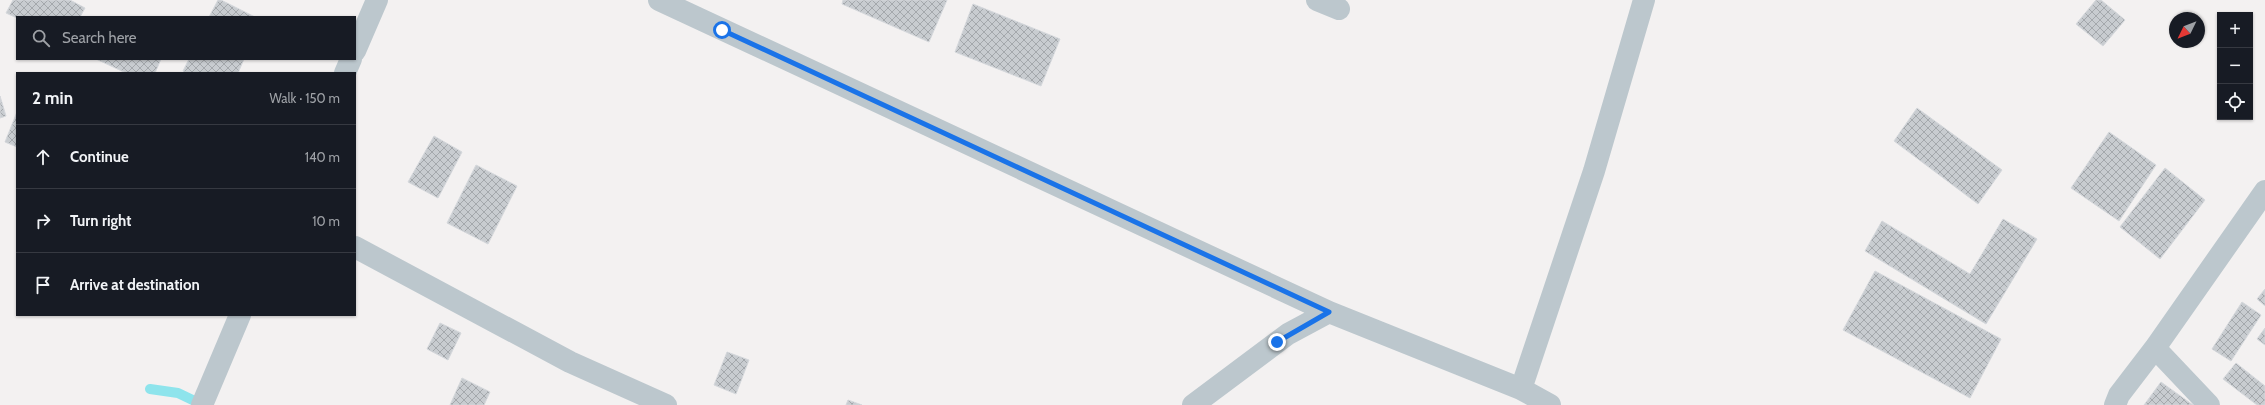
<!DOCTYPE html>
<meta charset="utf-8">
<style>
body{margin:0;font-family:Cabin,sans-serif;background:#20242c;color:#f1f3f6}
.controls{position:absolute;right:12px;top:12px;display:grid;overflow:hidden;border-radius:0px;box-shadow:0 1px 3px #0004}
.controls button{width:36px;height:36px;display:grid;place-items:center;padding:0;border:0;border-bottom:1px solid #363941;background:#171b24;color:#f1f3f6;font:20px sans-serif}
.compass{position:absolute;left:2169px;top:12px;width:36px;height:36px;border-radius:50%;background:#171b24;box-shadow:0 1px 3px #0004;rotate:227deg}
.stop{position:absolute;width:12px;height:12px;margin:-9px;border:3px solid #1a73e8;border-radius:50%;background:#fff}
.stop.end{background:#1a73e8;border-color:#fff;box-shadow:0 1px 4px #0008}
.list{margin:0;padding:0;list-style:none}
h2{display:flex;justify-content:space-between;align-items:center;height:52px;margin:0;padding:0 16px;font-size:17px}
h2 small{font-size:13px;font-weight:400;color:#9ea1a6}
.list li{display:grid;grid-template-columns:26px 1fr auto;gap:12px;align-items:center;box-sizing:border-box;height:64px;padding:0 16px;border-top:1px solid #363941}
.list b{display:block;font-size:15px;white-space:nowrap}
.list em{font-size:13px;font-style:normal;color:#9ea1a6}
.icon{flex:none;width:22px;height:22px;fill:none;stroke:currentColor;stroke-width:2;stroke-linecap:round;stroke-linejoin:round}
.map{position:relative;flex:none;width:2265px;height:405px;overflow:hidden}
.search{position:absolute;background:#171b24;box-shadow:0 1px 3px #0004;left:16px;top:16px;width:340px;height:44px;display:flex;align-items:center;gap:10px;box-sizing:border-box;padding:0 14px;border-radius:0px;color:#9ea1a6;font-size:15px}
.panel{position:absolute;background:#171b24;box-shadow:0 1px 3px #0004;left:16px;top:72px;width:340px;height:244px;border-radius:0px}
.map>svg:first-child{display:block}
</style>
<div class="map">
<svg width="2265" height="405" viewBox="0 0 2265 405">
<defs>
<pattern id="building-cross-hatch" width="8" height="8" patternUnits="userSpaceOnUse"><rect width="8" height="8" fill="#c8ccd0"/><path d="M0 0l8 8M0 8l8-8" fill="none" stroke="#a4a8ac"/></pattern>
</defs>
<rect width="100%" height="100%" fill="#f3f1f1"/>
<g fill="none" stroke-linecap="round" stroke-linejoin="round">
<path stroke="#8ee4ec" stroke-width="10" d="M150,389l28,4 25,12"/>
</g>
<path fill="url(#building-cross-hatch)" stroke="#d5d8dc" d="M13,0h57l15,8 -5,9 -63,1 -11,-5z
M218,0h3l34,17h-46z
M843,0h104l-18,42 -87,-38z
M2096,0h5l24,20 -22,26 -27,-22z
M973,4l87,35 -19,47 -86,-34z
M96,59h65l-6,14h-29z
M189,59h55l-6,14h-52l-3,-2z
M0,96l6,20 -6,2z
M1917,108l85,62 -24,34 -84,-63z
M17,112v35l-12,-5z
M2109,132l47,33 -37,56 -48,-33z
M434,136l28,16 -24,46 -30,-16z
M476,165l41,21 -29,58 -41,-21z
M2165,168l40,32 -45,59 -40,-32z
M2003,219l34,20 -51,85 -121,-73 17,-30 88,53z
M1875,271l126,68 -31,59 -127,-68z
M2265,289v17l-8,-7z
M2242,302l19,13 -30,46 -19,-12z
M440,323l21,10 -13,27 -21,-11z
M2265,328v17l-8,-6z
M727,352l22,8 -13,34 -22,-9z
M2236,363l29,23v19h-8l-34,-26z
M462,378l28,14 -6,13h-34z
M2161,382l32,23h-49z
M848,400l14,5h-16z"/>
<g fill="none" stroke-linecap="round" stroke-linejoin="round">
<path stroke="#bcc7cd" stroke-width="22" d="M659,0l670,312 192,77 29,16
M1317,0l22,9
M355,51l22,-51
M345,73l6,-14
M355,247l215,115 96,43
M2155,348l54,57
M1521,389l73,-218 50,-171
M202,405l38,-90
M1193,405l95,-71 41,-22
M2115,405l4,-10 36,-47 110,-157"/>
</g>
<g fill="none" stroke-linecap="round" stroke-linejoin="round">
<path stroke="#1a73e8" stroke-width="5" d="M722,30l607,282 -52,30"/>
</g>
</svg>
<div class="controls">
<button>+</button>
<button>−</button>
<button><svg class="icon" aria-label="locate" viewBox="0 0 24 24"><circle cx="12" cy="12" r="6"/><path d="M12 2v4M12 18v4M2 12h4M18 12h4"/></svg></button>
</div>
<svg class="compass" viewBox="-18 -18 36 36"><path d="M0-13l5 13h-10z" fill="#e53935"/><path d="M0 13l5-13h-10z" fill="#9ea1a6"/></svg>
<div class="stop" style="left:722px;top:30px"></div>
<div class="stop end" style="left:1277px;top:342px"></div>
<div class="search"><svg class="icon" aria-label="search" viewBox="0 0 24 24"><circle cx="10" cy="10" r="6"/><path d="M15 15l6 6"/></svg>Search here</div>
<section class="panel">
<h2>2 min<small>Walk · 150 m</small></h2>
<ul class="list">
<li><svg class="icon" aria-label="ahead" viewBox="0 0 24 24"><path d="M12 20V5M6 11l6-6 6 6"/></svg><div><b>Continue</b></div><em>140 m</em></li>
<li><svg class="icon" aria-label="right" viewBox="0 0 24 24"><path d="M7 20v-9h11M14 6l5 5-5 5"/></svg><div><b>Turn right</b></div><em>10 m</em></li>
<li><svg class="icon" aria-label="arrive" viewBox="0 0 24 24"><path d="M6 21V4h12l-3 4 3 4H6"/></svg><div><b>Arrive at destination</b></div></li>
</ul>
</section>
</div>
